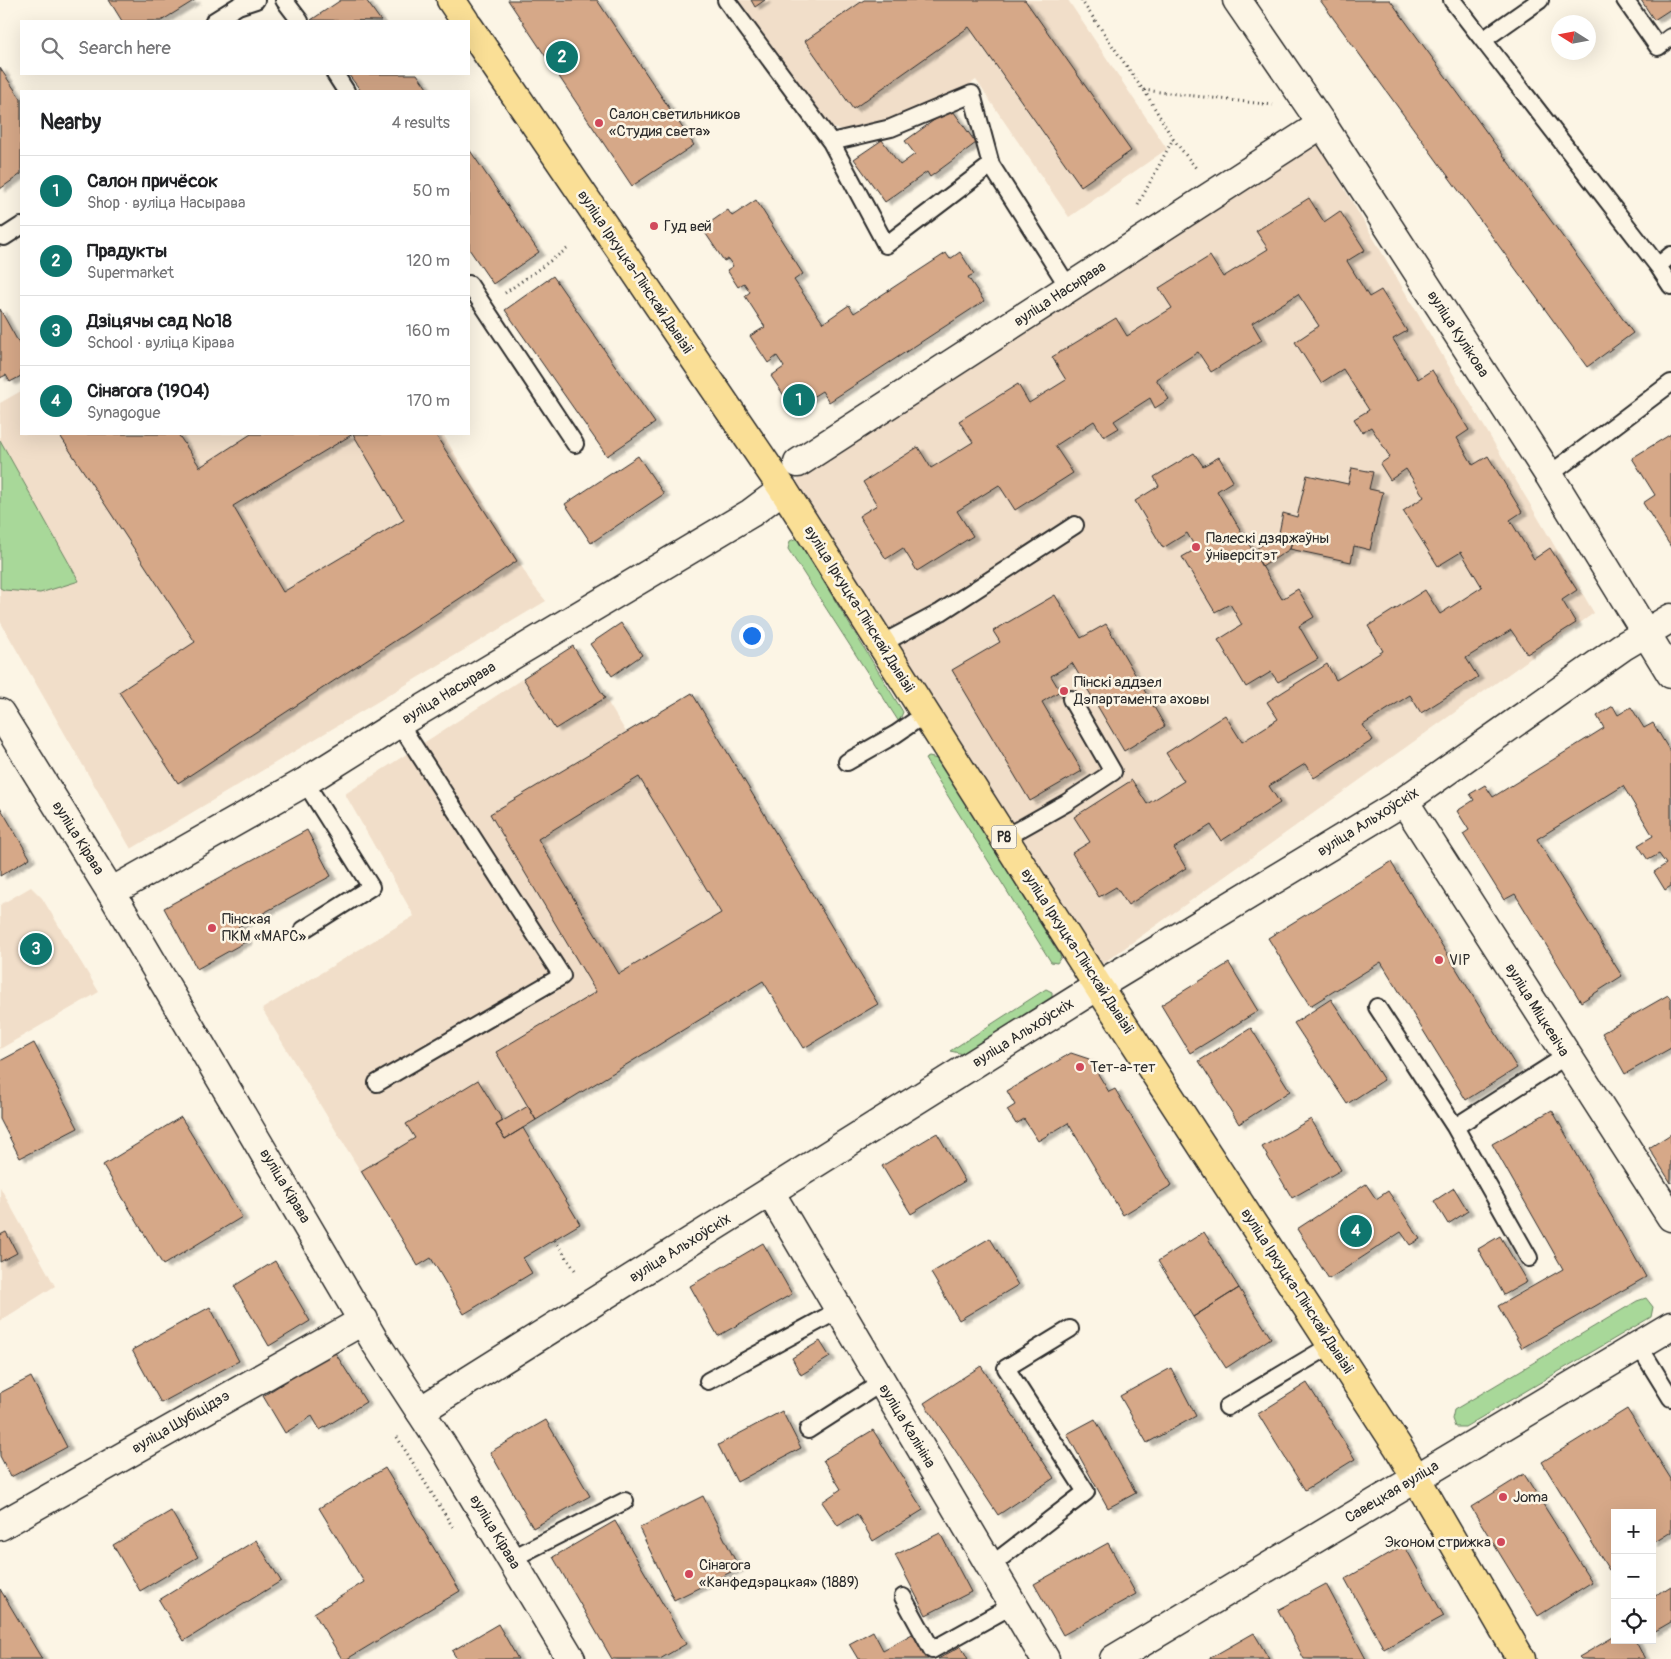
<!DOCTYPE html>
<meta charset="utf-8">
<style>
body{margin:0;font-family:Pangolin,sans-serif;background:#f6f6f6;color:#202124}
.controls{position:absolute;right:15px;bottom:15px;display:grid;overflow:hidden;border-radius:0px;box-shadow:0 5px 20px #0002}
.controls button{width:45px;height:45px;display:grid;place-items:center;padding:0;border:0;border-bottom:1px solid #e0e0e0;background:#fff;color:#202124;font:25px sans-serif}
.compass{position:absolute;left:1551px;top:15px;width:45px;height:45px;border-radius:50%;background:#fff;box-shadow:0 5px 20px #0002;rotate:281deg}
.you{position:absolute;left:751px;top:635px;width:18px;height:18px;margin:-12px;border:4px solid #fff;border-radius:50%;background:#1a73e8;box-shadow:0 0 0 8px #1a73e833}
.badge{display:grid;place-items:center;width:32px;height:32px;border-radius:50%;background:#0f766e;color:#fff;font-size:16px;font-weight:700}
.pin{position:absolute;translate:-50% -50%;border:2px solid #fff;box-shadow:0 1px 5px #0006}
.list{margin:0;padding:0;list-style:none}
h2{display:flex;justify-content:space-between;align-items:center;height:65px;margin:0;padding:0 20px;font-size:21px}
h2 small{font-size:16px;font-weight:400;color:#757577}
.list li{display:grid;grid-template-columns:32px 1fr auto;gap:15px;align-items:center;box-sizing:border-box;height:70px;padding:0 20px;border-top:1px solid #e0e0e0}
.list b{display:block;font-size:19px;white-space:nowrap}
.list p{margin:0;font-size:16px;white-space:nowrap;color:#757577}
.list em{font-size:16px;font-style:normal;color:#757577}
.icon{flex:none;width:28px;height:28px;fill:none;stroke:currentColor;stroke-width:2;stroke-linecap:round;stroke-linejoin:round}
.map{position:relative;flex:none;width:1671px;height:1659px;overflow:hidden}
.search{position:absolute;background:#fff;box-shadow:0 5px 20px #0002;left:20px;top:20px;width:450px;height:55px;display:flex;align-items:center;gap:12px;box-sizing:border-box;padding:0 18px;border-radius:0px;color:#757577;font-size:19px}
.panel{position:absolute;background:#fff;box-shadow:0 5px 20px #0002;left:20px;top:90px;width:450px;height:345px;border-radius:0px}
.map>svg:first-child{display:block}
</style>
<div class="map">
<svg width="1671" height="1659" viewBox="0 0 1671 1659">
<defs>
<filter id="shadow"><feDropShadow dx="5.5" dy="3" stdDeviation="1" flood-color="#0004"/></filter>
</defs>
<rect width="100%" height="100%" fill="#fcf5e5"/>
<filter id="ink" filterUnits="userSpaceOnUse"><feTurbulence type="fractalNoise" baseFrequency=".02" numOctaves="2"/><feDisplacementMap in="SourceGraphic" scale="10" xChannelSelector="R" yChannelSelector="G"/><feConvolveMatrix kernelMatrix="1 2 1 2 8 2 1 2 1" color-interpolation-filters="sRGB"/></filter>
<g filter="url(#ink)">
<path fill="#f1dec9" d="M737,0h331l99,149 -98,68 -93,-137 -81,56 -65,-8z
M1318,144l276,469 -492,351 -308,-482z
M21,391v43h422l89,150 14,17 -415,248 -131,-228v-218z
M573,646l53,86 66,-39 186,311 -74,44 -41,-67 -240,147 57,96 -57,34 9,15 -68,41 -33,-56 -13,8 -156,-257 152,-93 -69,-122z
M31,887l11,11 57,94 -99,57v-144z
M0,1187l55,99 -55,35z"/>
<path fill="#a8d899" stroke="#6a8262" d="M0,440l79,141 -39,12 -36,-3 -4,-2z
M797,538l106,174 -4,10 -111,-173 2,-8z
M929,757l9,2 123,198 -4,6 -6,-1 -126,-203z
M1046,989l6,3v5l-88,57 -14,-3z
M1646,1298l7,9 -2,10 -186,110h-10l-3,-8 2,-9 183,-109z"/>
<path fill="#d6a888" stroke="#2b2b2b" fill-rule="evenodd" filter="url(#shadow)" d="M109,0h86l-34,21h-39z
M341,0h25l15,21 -70,-1z
M508,0h89l97,145 -62,41z
M751,0h14l-10,7z
M864,0h161l106,151 -50,35 -112,-159 -116,82 -48,-68z
M1320,0h70l243,333 -46,34z
M1641,0h30v9l-17,11z
M0,68l21,31v75l-21,15z
M348,74h69l12,17h-68z
M951,108l25,35 -46,34 -3,-5 -42,30 -31,-43 28,-19 18,25 15,-11 -10,-13z
M469,149l70,103 -46,32 -24,-35z
M1309,198l15,24 16,-11 25,39 -18,11 22,36 12,-7 26,41 -14,8 25,40 14,-9 37,60 -12,8 16,27 15,-9 34,56 -12,8 24,39 16,-11 27,42 -15,10 14,23 -49,31 -16,-24 -45,28 12,19 -57,36 -11,-18 -47,30 10,15 -59,38 -9,-14 -36,22 11,17 -59,38 -10,-16 -37,23 12,20 -58,37 -12,-18 -17,10 -27,-44 18,-11 -16,-25 58,-37 15,24 37,-23 -18,-28 59,-38 17,27 36,-23 -11,-17 60,-38 9,16 47,-29 -15,-25 57,-36 15,24 42,-27 -21,-35 -23,14 -35,-55 21,-14 -18,-28 -16,11 -10,-16 10,-7 -19,-30 -9,5 -8,-13 15,-9 -26,-41 -22,14 -26,-41 24,-16 -21,-32 -46,29 10,17 -51,32 -13,-20 -42,27 13,20 -14,9 -5,-10 -36,23 5,7 -15,9 -10,-16 -39,25 18,27 -58,37 -16,-25 -42,26 16,25 -56,35 -14,-23 -17,11 -27,-43 18,-11 -14,-23 55,-35 13,21 42,-26 -14,-21 59,-37 11,19 37,-23 -14,-23 64,-39 11,18 45,-28 -13,-20 51,-32 13,21 45,-28 -12,-18z
M756,200l47,74 -9,6 29,43 26,-18 5,8 92,-60 4,6 10,-7 14,22 -6,3 16,24 -155,101 -7,-11 -29,18 -22,-33 13,-9 -7,-11 -9,7 -18,-27 15,-9 -20,-31 5,-4 -6,-9 -6,4 -11,-17 6,-4 -5,-7 -4,2 -22,-33 26,-18 4,6z
M553,276l102,147 -48,33 -102,-146z
M0,309l21,38v29l-11,6 -4,-7 -6,3z
M59,434h119l22,33 51,-33h184l82,127 -339,222 -59,-91 76,-50zM353,434l51,86 -121,72 -50,-86z
M1671,434v113l-28,-44 12,-8 -23,-37z
M1194,453l9,13 16,-9 14,24 -16,10 36,60 29,48 16,-10 16,28 -15,9 19,33 -40,23 -7,-10 -25,15 -28,-47 24,-15 -12,-21 -15,8 -33,-55 14,-8 -9,-16 -24,15 -28,-47 24,-15 -5,-9z
M638,456l26,38 -73,49 -26,-39z
M1352,468l21,4 -4,17 14,3 -13,58 -16,-4 -3,16 -61,-13 3,-13 -14,-3 4,-20 14,4 10,-42 41,9z
M1279,533l14,3 -3,13 -28,18 -9,-16z
M1055,595l26,43 25,-14 59,102 -41,25 -52,-88 -21,13 9,15 -18,11 40,69 -52,30 -78,-131 48,-28 -7,-11z
M621,623l21,32 -30,21 -22,-32z
M573,646l32,52 -50,31 -32,-51z
M692,693l186,311 -74,44 -41,-67 -227,139 -40,-68 100,-60 -106,-178zM639,777l82,136 -102,61 -81,-135z
M1613,706l5,9 13,-8 13,21 9,-5 18,30v133l-6,4 -11,-18 12,-8 -7,-10 -11,6 -10,-15 15,-9 -30,-50 -86,53 85,137 -41,26 -66,-108 -11,6 -41,-66 6,-4 -12,-19 17,-11 -4,-6 15,-9 8,12 111,-69 -7,-12z
M0,807l30,51 -30,18z
M307,830l24,46 -93,51 9,14 -50,28 -33,-61z
M1391,862l126,206 -51,32 -85,-138 -71,44 -42,-68z
M1229,963l29,48 -68,42 -29,-48z
M1668,995l3,4v49l-46,26 -23,-41z
M1331,999l53,81 -37,24 -53,-81z
M1251,1028l39,63 -51,33 -40,-63z
M34,1043l44,85 -58,30 -20,-39v-58z
M1071,1053l18,6 20,33 6,-3 57,96 -49,30 -55,-92 -30,18 -14,-22 -8,5 -9,-14 8,-5 -8,-14z
M478,1080l25,41 -7,4 9,14 18,-11 57,96 -57,34 9,15 -68,41 -33,-56 -13,8 -57,-95 54,-33 -9,-14z
M528,1106l8,14 -31,19 -9,-14z
M1552,1110l94,167 -124,71 -24,-42 65,-37 -71,-125z
M181,1117l61,100 -79,48 -60,-100z
M1311,1119l30,51 -49,28 -30,-51z
M937,1133l28,48 -54,33 -29,-48z
M1671,1134v49l-22,-35z
M1366,1184l10,15 12,-8 32,48 -10,6 -9,-13 -72,47 -32,-50z
M1454,1188l14,23 -20,13 -14,-23z
M6,1232l11,21 -17,9v-27z
M1204,1232l35,56 -46,29 -35,-56z
M1500,1236l27,46 -23,13 -26,-46z
M990,1238l28,47 -59,35 -28,-47z
M763,1243l29,51 -74,42 -28,-50z
M275,1261l35,60 -41,25 -35,-60z
M1239,1288l32,50 -45,30 -33,-51z
M210,1307l29,54 -78,42 -29,-53z
M820,1341l10,16 -29,18 -9,-17z
M334,1351l32,51 -46,28 -8,-14 -27,17 -22,-37z
M981,1366l73,112 -56,37 -74,-112z
M1171,1368l25,48 -49,27 -27,-47z
M31,1377l36,70 -56,30 -11,-21v-63z
M1307,1383l48,76 -50,31 -47,-76z
M1627,1409l44,70v53l-19,12v-31h-37v54l-6,3 -67,-108z
M782,1411l19,37 -64,34 -19,-37z
M1095,1419l41,74 -28,15 -41,-74z
M546,1420l44,76 -57,32 -43,-76z
M873,1430l50,80 -50,31 -16,-27 -19,12 -16,-24 19,-13 -18,-29z
M385,1468l75,123 -113,68h-5l-28,-46 50,-31 -45,-74z
M1524,1474l68,108 -54,34 -67,-109z
M703,1496l36,72 -65,32 -35,-72z
M171,1511l27,46 -58,34 -27,-46z
M615,1521l71,123 -26,15h-48l-59,-102z
M940,1533l31,59 -45,23 -31,-60z
M256,1540l25,41 -97,60 -25,-41z
M1108,1543l28,51 -73,41 -29,-51z
M1404,1545l40,71 -60,33 -39,-70z
M1326,1584l40,75h-62l-26,-49z
M1671,1586v36l-19,11v-35z
M0,1589l42,70h-42z
M498,1624l20,35h-61l-5,-8z
M873,1631l10,19 31,-17 14,26h-70l-9,-15z
M1254,1633l15,26h-61z
M1615,1636v4h20l10,19h-64l-2,-2z
M961,1646l7,13h-30z"/>
<g fill="none" stroke-linecap="round" stroke-linejoin="round">
<defs>
<path id="lane" d="M284,0l16,21
M726,0l105,142 60,-14 81,-34 19,71
M1452,0l31,40 57,-40
M1625,0l33,47 13,-10
M214,21l24,-15 18,-6
M1483,40l175,226
M335,74l11,17
M831,142l55,103 105,-80 78,123
M0,236l4,1 17,-11
M1671,255l-13,11 13,20
M469,284l106,160
M1549,475l122,-92
M881,644l60,-32 134,-87
M847,762l49,-28 29,-20
M1004,838l62,-35 47,-31 -42,-73
M303,930l68,-43 -66,-105
M1377,1007l78,120
M377,1083l185,-107 -163,-253
M1529,1258l-74,-131 111,-71
M1639,1346l32,52
M708,1381l131,-71
M1227,1407l106,-63
M808,1430l73,-47
M511,1559l114,-58
M990,1566l96,-74 -80,-124 64,-39
M903,1597l29,53 81,-45"/>
<path id="street" d="M798,463l524,-339
M1404,801l267,416
M111,892l194,-110 94,-59 352,-210 32,-24
M770,1192l275,467
M420,1411l678,-425 306,-185 218,-154 49,-29
M0,1526l364,-206"/>
<path id="secondary" d="M1237,0l85,124 227,351 122,199
M0,713l111,179 264,450 71,109 125,208
M1114,1659l557,-333"/>
<path id="primary" d="M451,0l14,21
M469,27l314,462 315,497 300,461 123,212"/>
</defs>
<use href="#lane" stroke="#2b2b2b" stroke-width="20"/>
<use href="#street" stroke="#2b2b2b" stroke-width="31"/>
<use href="#secondary" stroke="#2b2b2b" stroke-width="31"/>
<use href="#primary" stroke="#2b2b2b" stroke-width="31"/>
<path stroke="#2b2b2b" stroke-width="3" stroke-dasharray="1 4" stroke-linecap="butt" d="M1081,0l62,90 130,15
M1173,139l23,29
M1138,205l35,-66 -29,-49
M505,293l62,-44
M555,1240l20,30
M397,1437l57,92"/>
<use href="#lane" stroke="#fcf5e5" stroke-width="16"/>
<use href="#street" stroke="#fcf5e5" stroke-width="28"/>
<use href="#secondary" stroke="#fcf5e5" stroke-width="28"/>
<use href="#primary" stroke="#fadf96" stroke-width="28"/>
</g>
</g>
<g fill="#d1495b" stroke="#fcf5e5" stroke-width="2">
<circle cx="599" cy="123" r="5"/>
<circle cx="654" cy="226" r="5"/>
<circle cx="1196" cy="547" r="5"/>
<circle cx="1064" cy="691" r="5"/>
<circle cx="212" cy="928" r="5"/>
<circle cx="1439" cy="960" r="5"/>
<circle cx="1080" cy="1067" r="5"/>
<circle cx="1503" cy="1497" r="5"/>
<circle cx="1501" cy="1542" r="5"/>
<circle cx="689" cy="1574" r="5"/>
</g>
<g text-anchor="middle" dominant-baseline="central" stroke-width="5" stroke-linejoin="round" paint-order="stroke">
<rect fill="#fcf5e5" stroke="#6a6863" stroke-width="1" x="991.5" y="825.5" width="25" height="23" rx="4"/>
<g font-size="14" font-weight="bold" fill="#2b2b2b">
<text x="1004" y="837">Р8</text>
</g>
<g font-size="15" fill="#2b2b2b" stroke="#fcf5e5" text-anchor="start">
<text x="609" y="114">Салон светильников<tspan x="609" dy="17">«Студия света»</tspan></text>
<text x="664" y="226">Гуд вей</text>
<text x="1206" y="538">Палескі дзяржаўны<tspan x="1206" dy="17">ўніверсітэт</tspan></text>
<text x="1074" y="682">Пінскі аддзел<tspan x="1074" dy="17">Дэпартамента аховы</tspan></text>
<text x="222" y="919">Пінская<tspan x="222" dy="17">ПКМ «МАРС»</tspan></text>
<text x="1449" y="960">VIP</text>
<text x="1090" y="1067">Тет-а-тет</text>
<text x="1513" y="1497">Joma</text>
<text x="1491" y="1542" text-anchor="end">Эконом стрижка</text>
<text x="699" y="1565">Сінагога<tspan x="699" dy="17">«Канфедэрацкая» (1889)</tspan></text>
</g>
<g font-size="15" fill="#2b2b2b" stroke="#fcf5e5">
<text transform="translate(635 272) rotate(56)">вуліца Іркуцка-Пінскай Дывізіі</text>
<text transform="translate(1060 294) rotate(-33)">вуліца Насырава</text>
<text transform="translate(1458 334) rotate(57)">вуліца Кулікова</text>
<text transform="translate(859 609) rotate(58)">вуліца Іркуцка-Пінскай Дывізіі</text>
<text transform="translate(449 693) rotate(-31)">вуліца Насырава</text>
<text transform="translate(1368 822) rotate(-32)">вуліца Альхоўскіх</text>
<text transform="translate(78 838) rotate(58)">вуліца Кірава</text>
<text transform="translate(1077 951) rotate(57)">вуліца Іркуцка-Пінскай Дывізіі</text>
<text transform="translate(1537 1010) rotate(58)">вуліца Міцкевіча</text>
<text transform="translate(1023 1033) rotate(-32)">вуліца Альхоўскіх</text>
<text transform="translate(285 1186) rotate(59)">вуліца Кірава</text>
<text transform="translate(680 1248) rotate(-32)">вуліца Альхоўскіх</text>
<text transform="translate(1297 1291) rotate(57)">вуліца Іркуцка-Пінскай Дывізіі</text>
<text transform="translate(181 1422) rotate(-30)">вуліца Шубіцідзэ</text>
<text transform="translate(907 1426) rotate(59)">вуліца Калініна</text>
<text transform="translate(1392 1492) rotate(-31)">Савецкая вуліца</text>
<text transform="translate(495 1532) rotate(59)">вуліца Кірава</text>
</g>
</g>
</svg>
<div class="controls">
<button>+</button>
<button>−</button>
<button><svg class="icon" aria-label="locate" viewBox="0 0 24 24"><circle cx="12" cy="12" r="6"/><path d="M12 2v4M12 18v4M2 12h4M18 12h4"/></svg></button>
</div>
<svg class="compass" viewBox="-18 -18 36 36"><path d="M0-13l5 13h-10z" fill="#e53935"/><path d="M0 13l5-13h-10z" fill="#757577"/></svg>
<div class="you"></div>
<div class="pin badge" style="left:799px;top:400px">1</div>
<div class="pin badge" style="left:562px;top:57px">2</div>
<div class="pin badge" style="left:36px;top:949px">3</div>
<div class="pin badge" style="left:1356px;top:1231px">4</div>
<div class="search"><svg class="icon" aria-label="search" viewBox="0 0 24 24"><circle cx="10" cy="10" r="6"/><path d="M15 15l6 6"/></svg>Search here</div>
<section class="panel">
<h2>Nearby<small>4 results</small></h2>
<ul class="list">
<li><span class="badge">1</span><div><b>Салон причёсок</b><p>Shop · вуліца Насырава</p></div><em>50 m</em></li>
<li><span class="badge">2</span><div><b>Прадукты</b><p>Supermarket</p></div><em>120 m</em></li>
<li><span class="badge">3</span><div><b>Дзіцячы сад №18</b><p>School · вуліца Кірава</p></div><em>160 m</em></li>
<li><span class="badge">4</span><div><b>Сінагога (1904)</b><p>Synagogue</p></div><em>170 m</em></li>
</ul>
</section>
</div>
